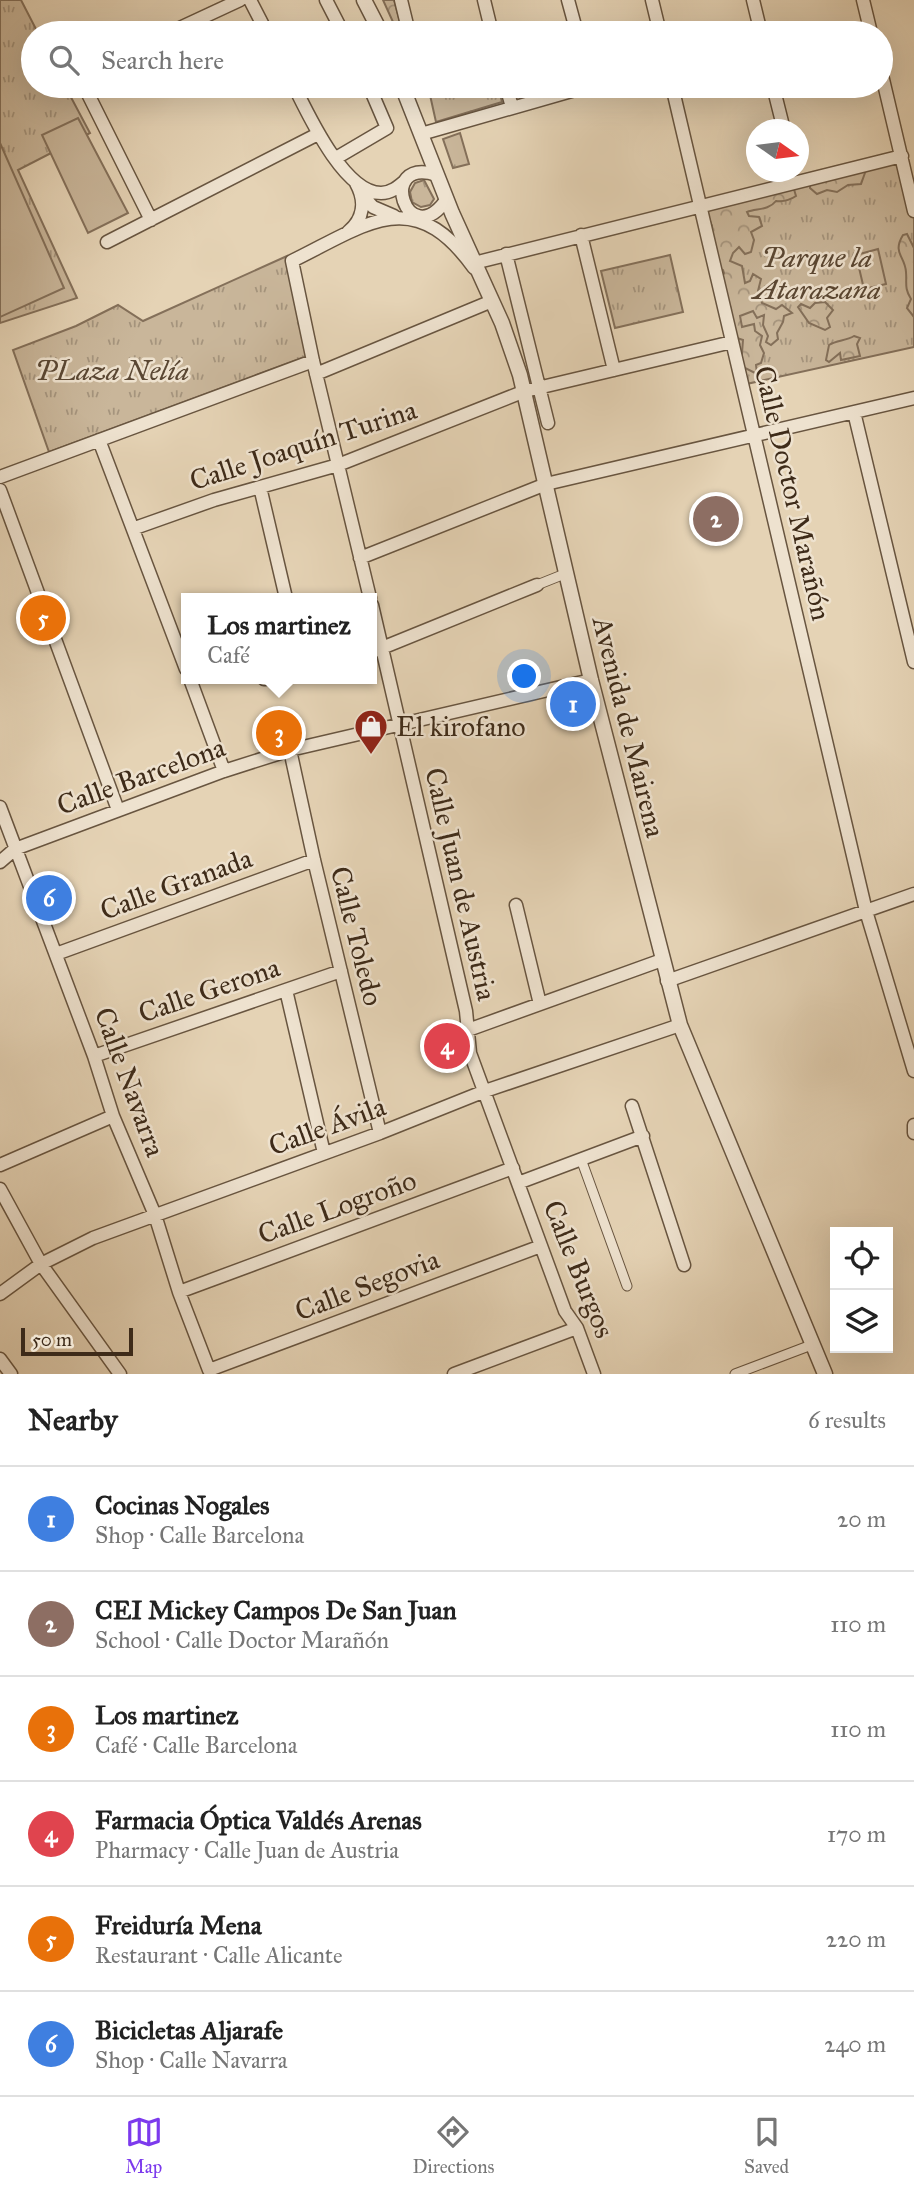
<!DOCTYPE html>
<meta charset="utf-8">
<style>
body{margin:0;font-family:"IM FELL Great Primer",serif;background:#f6f6f6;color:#222}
.controls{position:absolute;right:21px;bottom:21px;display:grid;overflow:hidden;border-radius:0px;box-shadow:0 7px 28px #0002}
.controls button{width:63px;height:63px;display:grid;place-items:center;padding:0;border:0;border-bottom:2px solid #e0e0e0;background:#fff;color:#222;font:35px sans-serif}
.compass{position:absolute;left:746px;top:119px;width:63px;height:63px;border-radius:50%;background:#fff;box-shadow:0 7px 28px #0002;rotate:104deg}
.scale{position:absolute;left:21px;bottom:18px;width:112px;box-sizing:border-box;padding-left:7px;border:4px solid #3e2b19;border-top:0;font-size:19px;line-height:24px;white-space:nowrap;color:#3e2b19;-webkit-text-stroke:5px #eee2cf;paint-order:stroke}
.you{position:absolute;left:525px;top:677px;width:24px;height:24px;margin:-18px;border:5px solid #fff;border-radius:50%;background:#1a73e8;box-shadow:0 0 0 10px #1a73e833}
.badge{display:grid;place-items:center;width:46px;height:46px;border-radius:50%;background:#7c3aed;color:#fff;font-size:23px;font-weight:700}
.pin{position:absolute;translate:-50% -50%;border:4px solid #fff;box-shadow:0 2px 7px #0006}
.popup{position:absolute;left:181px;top:593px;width:196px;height:91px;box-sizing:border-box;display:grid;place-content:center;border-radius:0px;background:#fff;filter:drop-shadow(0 2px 5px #0005);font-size:23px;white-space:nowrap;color:#767676}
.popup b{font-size:26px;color:#222}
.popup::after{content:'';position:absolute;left:50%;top:100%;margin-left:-14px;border:14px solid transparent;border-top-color:#fff}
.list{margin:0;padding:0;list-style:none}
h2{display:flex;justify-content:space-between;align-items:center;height:91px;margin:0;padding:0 28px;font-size:30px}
h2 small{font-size:23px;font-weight:400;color:#767676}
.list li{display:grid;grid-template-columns:46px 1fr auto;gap:21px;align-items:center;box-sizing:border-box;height:105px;padding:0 28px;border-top:2px solid #e0e0e0}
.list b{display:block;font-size:26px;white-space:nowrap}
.list p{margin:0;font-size:23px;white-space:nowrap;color:#767676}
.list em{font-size:23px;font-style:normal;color:#767676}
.icon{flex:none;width:38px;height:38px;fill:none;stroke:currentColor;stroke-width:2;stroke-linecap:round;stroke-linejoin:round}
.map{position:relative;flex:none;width:914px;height:1374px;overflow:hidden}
.search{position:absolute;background:#fff;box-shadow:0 7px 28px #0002;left:21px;right:21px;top:21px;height:77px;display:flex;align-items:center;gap:18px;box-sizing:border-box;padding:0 24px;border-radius:38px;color:#767676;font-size:26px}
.sheet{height:721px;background:#fff}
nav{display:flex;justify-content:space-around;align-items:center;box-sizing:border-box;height:98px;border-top:2px solid #e0e0e0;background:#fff;font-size:19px;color:#767676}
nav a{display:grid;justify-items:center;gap:4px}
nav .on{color:#7c3aed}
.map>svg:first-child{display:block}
</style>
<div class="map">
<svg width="914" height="1374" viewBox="0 0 914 1374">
<defs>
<pattern id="grass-tufts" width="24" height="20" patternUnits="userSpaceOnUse" patternTransform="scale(1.75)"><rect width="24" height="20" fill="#c9b69a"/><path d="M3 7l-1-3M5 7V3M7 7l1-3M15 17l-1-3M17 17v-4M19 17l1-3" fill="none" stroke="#a5947d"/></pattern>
<pattern id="forest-crowns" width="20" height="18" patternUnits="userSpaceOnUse" patternTransform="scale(1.75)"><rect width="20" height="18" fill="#c9b69a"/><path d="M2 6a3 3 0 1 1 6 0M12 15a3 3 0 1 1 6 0" fill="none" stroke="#a5947d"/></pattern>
</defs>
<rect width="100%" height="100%" fill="#e5d3b5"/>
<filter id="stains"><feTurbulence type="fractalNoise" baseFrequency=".00286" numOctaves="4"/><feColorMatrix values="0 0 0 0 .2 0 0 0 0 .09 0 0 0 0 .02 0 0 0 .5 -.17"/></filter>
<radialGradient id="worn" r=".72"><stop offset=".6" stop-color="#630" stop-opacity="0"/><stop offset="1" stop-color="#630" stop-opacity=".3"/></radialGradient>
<path fill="url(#grass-tufts)" stroke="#84705a" stroke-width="2" d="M0,0h21l17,33h-5v53h32l25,47 -72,37 59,128 -77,25z
M428,86h70l4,16 -66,20z
M460,133l9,31 -16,4 -10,-29z
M902,156l12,55v136l-172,38 -42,-179z
M424,180l10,19 -4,6 -9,2 -9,-5 -2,-10 5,-9z
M670,255l13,57 -68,16 -14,-57z
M287,256l20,100 -258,96 -36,-102 63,-24 42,-21 25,16z"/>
<path fill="url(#forest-crowns)" stroke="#84705a" stroke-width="2" d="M383,0h11l9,33h-5z
M866,170l-5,14 -13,1 -11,7 -10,-2 -10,4 -7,-6v-4l15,-7 6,3z
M793,186l3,10c-6,4 -13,6 -20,5 -8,10 -20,7 -29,11l2,4 10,1 3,9 -11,6 3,8 -3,12 -6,2 -6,-7 -6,6 -3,8 12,5 3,17 5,-2 3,-7 8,5 -3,12 4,12 14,6 6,-4 10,8 -8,3 -1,6 -6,11 1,6 -7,6 -5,-3 2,-6 -5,-11 1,-10 -7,3 -4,-7 -13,5 2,11 12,-3 1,7 7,5 -2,9 4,8 -3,10 -5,2 1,9 -16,-8 2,-26 -9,-3 -14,-55 4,-9 -1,-3 -9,-3 -5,-35 3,-6 -6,-15z
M907,234l7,14v69l-7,-9 4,-9c-7,-11 -4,-16 -5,-27 -1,-16 -14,-19 -3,-37z
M825,302l8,8 -6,8 3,9 -5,3 -16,-7 -11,-16 3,-3 9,4 5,-5z
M854,336l6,2 -3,6 3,12 -19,4 -1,-7 -11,9 -3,-2 3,-15c8,-5 17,-4 25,-9z"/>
<path fill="#c9b69a" stroke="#84705a" stroke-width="2" d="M78,118l50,95 -40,20 -46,-98z
M0,143l64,145 -64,29z
M878,249l8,35 -22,5 -8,-34z"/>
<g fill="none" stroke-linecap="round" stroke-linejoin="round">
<defs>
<path id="pedestrian" d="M537,585l30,-12
M581,1159l46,127
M735,1374l79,-30"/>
<path id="minor" d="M250,0l17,33
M326,0l17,33
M401,0l8,33
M484,0l8,33
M568,0l9,33
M652,0l8,33
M753,0l8,33
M863,0l8,33
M169,33l71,-33
M881,71l33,140
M84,86l67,134
M294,86c14,28 50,107 87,107 10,0 17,-6 24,-12
M506,86l6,21
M672,86l194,825 48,160
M773,86l11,44
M421,134l168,-48
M336,158l51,-30 -18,-42
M437,175c-62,-20 -30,81 10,24
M361,194l12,13 21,9
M348,232c16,-13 18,-31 8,-49
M581,235l33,135
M107,242l211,-108
M506,254l42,169
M474,263l428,-107
M316,374l176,-73
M854,412l60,250
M99,440l87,229
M0,477l313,-116
M260,487l26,111
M0,490l118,320
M135,528l79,-28 124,-35 187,-74 207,-49
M360,558l186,-74 368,-86
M370,598l-57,-237 -21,-100c74,-36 121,-78 182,7
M372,605l94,406 4,42 95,258 12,17 17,46
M372,652l165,-67
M190,679l34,92
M264,679h2
M290,750l24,110 66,273
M0,807l94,249 19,60 42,99 24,77 30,78 332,-124
M0,862l15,-13 209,-78 66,-21 301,-70
M516,905l24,99
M56,954l258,-94
M667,981l247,-87
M286,990l38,163
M468,1030l194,-70
M94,1056l247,-85
M632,1106l52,159
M914,1125v8
M0,1165l113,-49
M518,1183l125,-47
M0,1189l41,75 79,110
M179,1292l334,-124
M0,1294l41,-30 52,-26 287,-105 105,-42 195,-66
M0,1359l11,15
M454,1374l123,-46"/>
<path id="tertiary" d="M364,0l17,33
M402,86l50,127 50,110 18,52 71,305 89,345 145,349"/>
</defs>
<use href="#pedestrian" stroke="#685540" stroke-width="11"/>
<use href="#minor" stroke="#685540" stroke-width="15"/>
<use href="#tertiary" stroke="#685540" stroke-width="17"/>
<use href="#pedestrian" stroke="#eee2cf" stroke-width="9"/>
<use href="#minor" stroke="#eee2cf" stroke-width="12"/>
<use href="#tertiary" stroke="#eee2cf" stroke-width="14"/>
</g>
<defs>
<symbol id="shop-pin" viewBox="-11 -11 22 30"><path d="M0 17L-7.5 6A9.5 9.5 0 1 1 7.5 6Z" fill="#8f2418" stroke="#eee2cf"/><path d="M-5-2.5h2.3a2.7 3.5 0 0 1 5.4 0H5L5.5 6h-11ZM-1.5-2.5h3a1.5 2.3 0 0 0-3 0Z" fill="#fff"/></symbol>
</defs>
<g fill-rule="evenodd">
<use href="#shop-pin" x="352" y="707" width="38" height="52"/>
</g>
<g text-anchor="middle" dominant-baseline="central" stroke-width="5" stroke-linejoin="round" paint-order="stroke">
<g font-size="28" font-style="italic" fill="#5a4733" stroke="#eee2cf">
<text x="817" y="257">Parque la<tspan x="817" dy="32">Atarazana</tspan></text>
<text x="112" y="370">PLaza Nelía</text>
</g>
<g font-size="28" fill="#3e2b19" stroke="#eee2cf">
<text transform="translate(303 445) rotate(-18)">Calle Joaquín Turina</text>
<text transform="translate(793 493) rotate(77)">Calle Doctor Marañón</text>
<text transform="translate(629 727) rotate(76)">Avenida de Mairena</text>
<text transform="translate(141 776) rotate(-20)">Calle Barcelona</text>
<text transform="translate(176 884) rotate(-20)">Calle Granada</text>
<text transform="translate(461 884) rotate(77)">Calle Juan de Austria</text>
<text transform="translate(357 936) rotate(76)">Calle Toledo</text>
<text transform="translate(209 990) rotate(-19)">Calle Gerona</text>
<text transform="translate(130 1082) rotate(70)">Calle Navarra</text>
<text transform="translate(327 1126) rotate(-20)">Calle Ávila</text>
<text transform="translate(337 1207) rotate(-20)">Calle Logroño</text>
<text transform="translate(579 1269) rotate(68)">Calle Burgos</text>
<text transform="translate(367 1285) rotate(-21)">Calle Segovia</text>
</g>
<g font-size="28" fill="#3e2b19" stroke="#eee2cf" text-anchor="start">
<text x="396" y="726">El kirofano</text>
</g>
</g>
<rect width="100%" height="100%" filter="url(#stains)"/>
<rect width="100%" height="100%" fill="url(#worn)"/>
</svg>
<div class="controls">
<button><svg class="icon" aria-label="locate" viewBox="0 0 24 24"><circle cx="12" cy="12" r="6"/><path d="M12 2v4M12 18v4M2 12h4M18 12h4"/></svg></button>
<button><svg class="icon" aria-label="layers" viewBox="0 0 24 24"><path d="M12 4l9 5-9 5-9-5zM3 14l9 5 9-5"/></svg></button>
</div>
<svg class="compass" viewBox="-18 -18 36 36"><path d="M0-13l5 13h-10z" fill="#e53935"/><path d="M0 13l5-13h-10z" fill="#767676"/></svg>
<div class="scale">50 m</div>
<div class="you"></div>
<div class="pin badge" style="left:573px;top:704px;background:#3f7fe0">1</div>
<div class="pin badge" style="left:716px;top:519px;background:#8d6e63">2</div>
<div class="pin badge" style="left:279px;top:733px;background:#e8710a">3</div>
<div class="popup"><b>Los martinez</b>Café</div>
<div class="pin badge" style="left:447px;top:1046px;background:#e0444e">4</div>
<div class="pin badge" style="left:43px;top:618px;background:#e8710a">5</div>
<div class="pin badge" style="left:49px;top:898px;background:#3f7fe0">6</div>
<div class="search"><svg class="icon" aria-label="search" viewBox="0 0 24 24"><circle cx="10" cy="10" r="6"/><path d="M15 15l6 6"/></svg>Search here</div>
</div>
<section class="sheet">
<h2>Nearby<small>6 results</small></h2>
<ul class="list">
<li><span class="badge" style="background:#3f7fe0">1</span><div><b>Cocinas Nogales</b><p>Shop · Calle Barcelona</p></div><em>20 m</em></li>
<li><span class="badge" style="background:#8d6e63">2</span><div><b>CEI Mickey Campos De San Juan</b><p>School · Calle Doctor Marañón</p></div><em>110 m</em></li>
<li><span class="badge" style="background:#e8710a">3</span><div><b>Los martinez</b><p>Café · Calle Barcelona</p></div><em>110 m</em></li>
<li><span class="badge" style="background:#e0444e">4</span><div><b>Farmacia Óptica Valdés Arenas</b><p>Pharmacy · Calle Juan de Austria</p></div><em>170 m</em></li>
<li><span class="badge" style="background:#e8710a">5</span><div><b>Freiduría Mena</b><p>Restaurant · Calle Alicante</p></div><em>220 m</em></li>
<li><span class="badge" style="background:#3f7fe0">6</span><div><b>Bicicletas Aljarafe</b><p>Shop · Calle Navarra</p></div><em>240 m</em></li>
</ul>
</section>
<nav>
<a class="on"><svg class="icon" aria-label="map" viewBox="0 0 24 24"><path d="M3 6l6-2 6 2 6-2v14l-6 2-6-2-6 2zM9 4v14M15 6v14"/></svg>Map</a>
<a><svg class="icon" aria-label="directions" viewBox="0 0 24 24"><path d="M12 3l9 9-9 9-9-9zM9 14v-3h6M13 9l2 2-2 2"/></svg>Directions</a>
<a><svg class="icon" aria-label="saved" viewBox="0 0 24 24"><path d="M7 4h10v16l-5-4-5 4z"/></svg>Saved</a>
</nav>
